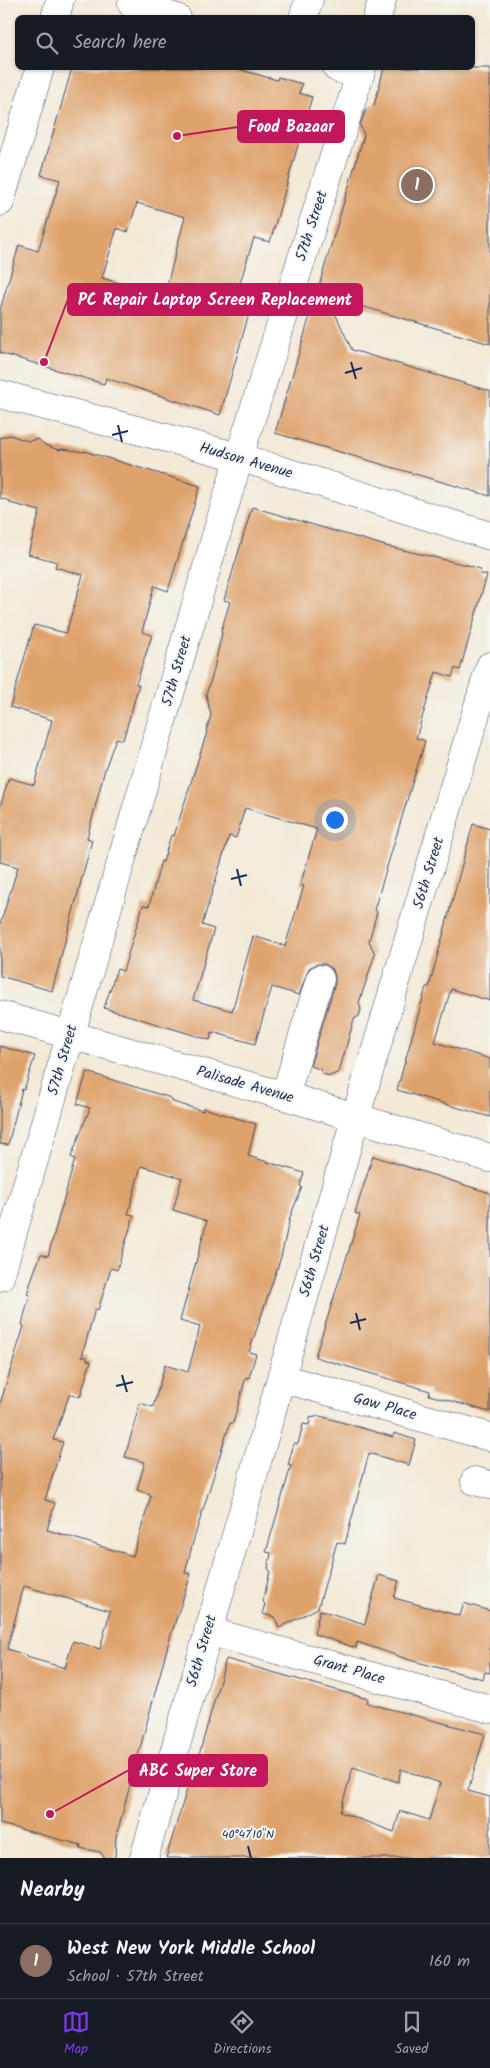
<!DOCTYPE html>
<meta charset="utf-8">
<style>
body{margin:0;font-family:Kalam,sans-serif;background:#242831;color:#f1f3f6}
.you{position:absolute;left:334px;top:819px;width:18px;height:18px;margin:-12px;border:4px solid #fff;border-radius:50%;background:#1a73e8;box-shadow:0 0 0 8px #1a73e833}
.badge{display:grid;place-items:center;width:32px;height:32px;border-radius:50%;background:#7c3aed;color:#fff;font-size:16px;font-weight:700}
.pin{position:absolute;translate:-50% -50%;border:2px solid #fff;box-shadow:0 1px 5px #0006}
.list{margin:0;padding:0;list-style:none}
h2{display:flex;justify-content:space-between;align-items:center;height:65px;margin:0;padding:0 20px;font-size:21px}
h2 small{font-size:16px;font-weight:400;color:#9ea1a6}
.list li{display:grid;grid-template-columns:32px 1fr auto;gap:15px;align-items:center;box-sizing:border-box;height:75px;padding:0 20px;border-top:1px solid #363941}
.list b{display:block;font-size:19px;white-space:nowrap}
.list p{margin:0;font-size:16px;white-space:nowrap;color:#9ea1a6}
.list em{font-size:16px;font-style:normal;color:#9ea1a6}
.icon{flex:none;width:28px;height:28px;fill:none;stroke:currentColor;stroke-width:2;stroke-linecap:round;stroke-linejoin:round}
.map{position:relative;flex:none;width:490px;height:1858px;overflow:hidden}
.search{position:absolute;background:#171b24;box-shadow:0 1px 4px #0004;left:15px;right:15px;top:15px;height:55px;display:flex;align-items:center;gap:12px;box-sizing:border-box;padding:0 18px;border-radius:8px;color:#9ea1a6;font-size:19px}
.sheet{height:140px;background:#171b24}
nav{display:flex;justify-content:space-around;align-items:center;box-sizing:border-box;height:70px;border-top:1px solid #363941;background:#171b24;font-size:14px;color:#9ea1a6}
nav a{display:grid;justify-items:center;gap:2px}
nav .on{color:#7c3aed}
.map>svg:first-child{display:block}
</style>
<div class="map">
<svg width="490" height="1858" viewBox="0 0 490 1858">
<rect width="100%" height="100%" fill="#f6f6f2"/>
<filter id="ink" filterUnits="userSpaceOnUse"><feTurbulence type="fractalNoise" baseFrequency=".02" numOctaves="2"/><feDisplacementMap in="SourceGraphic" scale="10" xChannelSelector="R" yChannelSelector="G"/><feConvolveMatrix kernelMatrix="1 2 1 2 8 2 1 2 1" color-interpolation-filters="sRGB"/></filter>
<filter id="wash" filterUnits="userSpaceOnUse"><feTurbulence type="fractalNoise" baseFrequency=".0096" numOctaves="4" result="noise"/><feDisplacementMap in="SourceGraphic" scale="20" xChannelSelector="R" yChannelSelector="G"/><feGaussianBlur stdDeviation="1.12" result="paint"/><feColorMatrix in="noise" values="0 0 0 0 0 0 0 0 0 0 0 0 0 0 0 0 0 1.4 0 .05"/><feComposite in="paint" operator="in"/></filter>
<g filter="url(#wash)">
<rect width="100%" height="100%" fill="#f3e9d6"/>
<g id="blocks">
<path fill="#dea26c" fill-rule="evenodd" d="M72,68h162l43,12 1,-3 24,7 -3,9 13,4 -42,145 -16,-4 -21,67 17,5 -30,105 -114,-37 -2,6 -104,-31v-43l19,-65 19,6 22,-71 -19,-5zM137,203l48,14 -21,79 -62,-18 15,-50 11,4z
M384,68h106v276l-163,-48 25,54 138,41v105l-215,-63 89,-298 -4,-10 6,-16 8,-4z
M10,435l18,6 10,-2 7,6 14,5 3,-1 22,3v-1l116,35 -32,105 -14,-5 -12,46 10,3 -16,49 3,1 -16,55 -7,-2 -11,31 -18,69 5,2 -40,151 -52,-15v-51l18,-58 -18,-5v-55l9,-29 25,7 18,-65 -42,-13 24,-82 32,8 17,-58 -28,-8 2,-5 -29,-8 12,-43 -30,-8v-2l-10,-3v-60z
M252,507l134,39 85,20 9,3 1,5 6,1 -27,95 -5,-2 -3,9 -16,-5 -20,66 9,3 -51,169 3,2 -8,29 6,13 -16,49 2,6 -2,7 -5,3 -15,53 -9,4 -8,-2 -2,-5 -10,-3 25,-83v-7l-3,-7 -7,-5h-8l-8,4 -10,27 -27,-8 -17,57 -43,-12 -2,8 -106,-32 13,-39 6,2 20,-66 6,1 12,-45 2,1 8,-27 3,1 33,-104h-1l5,-17 -5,-21 6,-17 10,-44 -1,-2 9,-29 -6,-2zM245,808l72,21 -17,56 4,1 -19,60 -32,-10 -21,75 -39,-11 21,-71 -12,-4 27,-89 7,2z
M473,824l17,5v172l-39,-12 -16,53 55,17v58l-93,-27 29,-103h3z
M0,1046l35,10 -11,34 -2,-1 -14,56 -8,-1z
M87,1072l84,26 2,4 30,9v-3l53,16 -8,32 56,17 -4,13 2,1 -12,30 -9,40 -32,95 7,2 -7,24 -3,-1 -13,46h-3l-37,119 -8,31 6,1 -22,67 -53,196 -1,21h-10l-5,-6 -20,-4 1,-3 -81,-21v-420l24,-78 -2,-1 2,-9 6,-21 -3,-1 6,-19 8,-21 7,2 27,-97 -4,-2 19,-49 -13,-4zM141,1166l41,12 -9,32 34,11 -27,100 20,6 -12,45 -23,-7 -12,42 -13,-4 -15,54 20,5 -8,28 13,4 1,2 -18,60 -86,-26 8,-27 -10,-3 18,-58 -10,-2 17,-47 10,4 11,-36 -4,-1v-3l-5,-1 13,-47 3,1 13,-42 6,2 17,-55 -6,-1zM24,1586l86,25 -10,38 -27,-8 -8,27 -39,-11v-2l-19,-6z
M373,1156l117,37v219l-61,-17 1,-4 -115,-34 45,-142 -5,-2z
M320,1416l73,21 1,-4 22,7 -7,25 -40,-12 -24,91 -8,-2 -19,66 -39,20 -4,-11 -13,-3 3,-10 -2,-2 7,-31 -2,-3 3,-15 -5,-1 25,-86 -3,-1 6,-22 4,1 5,-20 6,1 1,-7z
M379,1575l20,6 -5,17 66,18 4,-13 26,8v62l-5,-1 -2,7 -70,-18 -56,-19 -1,6 -42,-14 6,-24 45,14z
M226,1659l142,40 -1,4 118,31 -17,57 22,6v61h-324l22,-72 2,1zM353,1767l45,15 3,-13 39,14 -11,37 -29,-9 -6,21 -54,-20z"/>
</g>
</g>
<g filter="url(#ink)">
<use href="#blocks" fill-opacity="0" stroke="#3b4b70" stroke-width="1"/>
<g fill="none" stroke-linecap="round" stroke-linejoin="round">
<defs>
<path id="minor" d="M134,0l-2,4 45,14
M55,18l5,-18
M303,18l6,-18
M377,18l5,-18
M337,68l23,7
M0,202l40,-134
M0,394l239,63 251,79
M0,1015l285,81 205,62
M285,1096l35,-117
M0,1277l239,-820 123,-389
M281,1378l209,59
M475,1481l15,4
M208,1631l282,78
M144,1858l211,-739 135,-453"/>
</defs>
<use href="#minor" stroke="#3b4b70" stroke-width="29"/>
<use href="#minor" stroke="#fff" stroke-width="28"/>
</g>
</g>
<path fill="none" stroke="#1b2f5e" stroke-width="2" d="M351,362l5,17M345,373l17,-5M118,425l4,17M112,435l16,-4M237,869l4,17M231,879l16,-4M356,1313l4,17M350,1323l16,-4M122,1375l5,17M116,1386l17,-4M248,1846l3,12"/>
<g text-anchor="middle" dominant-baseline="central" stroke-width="4" stroke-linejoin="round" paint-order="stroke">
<g font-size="15" fill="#1b2f5e" stroke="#f6f6f2">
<text transform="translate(312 226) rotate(-72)">57th Street</text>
<text transform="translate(246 461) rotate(16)">Hudson Avenue</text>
<text transform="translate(177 671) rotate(-74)">57th Street</text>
<text transform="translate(429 873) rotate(-73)">56th Street</text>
<text transform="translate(63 1060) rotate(-74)">57th Street</text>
<text transform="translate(245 1085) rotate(16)">Palisade Avenue</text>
<text transform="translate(315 1261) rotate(-74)">56th Street</text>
<text transform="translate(385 1407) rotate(16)">Gaw Place</text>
<text transform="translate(202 1651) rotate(-74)">56th Street</text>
<text transform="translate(349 1670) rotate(16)">Grant Place</text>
</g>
</g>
<g font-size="12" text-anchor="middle" fill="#1b2f5e" stroke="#f6f6f2" stroke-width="4" stroke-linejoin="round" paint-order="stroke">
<text x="248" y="1838">40°47'10"N</text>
</g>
<path fill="none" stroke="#c2185b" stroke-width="2" d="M177 136L238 127M44 362L68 299M50 1814L129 1770"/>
<g fill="#c2185b" stroke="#f6f6f2" stroke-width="2">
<circle cx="177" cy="136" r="5"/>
<circle cx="44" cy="362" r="5"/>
<circle cx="50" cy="1814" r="5"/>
</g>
<g fill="#c2185b" stroke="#c2185b" stroke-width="2">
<rect x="238" y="111" width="106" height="31" rx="5"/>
<rect x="68" y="284" width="294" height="31" rx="5"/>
<rect x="129" y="1755" width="138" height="31" rx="5"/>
</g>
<g font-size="16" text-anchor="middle" font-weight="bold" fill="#fff">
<text x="291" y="132">Food Bazaar</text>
<text x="215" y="305">PC Repair Laptop Screen Replacement</text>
<text x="198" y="1776">ABC Super Store</text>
</g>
</svg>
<div class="you"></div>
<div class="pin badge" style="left:417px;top:185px;background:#8d6e63">1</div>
<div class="search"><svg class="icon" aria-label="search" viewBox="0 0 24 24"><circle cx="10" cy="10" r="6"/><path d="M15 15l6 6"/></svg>Search here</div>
</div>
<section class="sheet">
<h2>Nearby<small></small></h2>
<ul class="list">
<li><span class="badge" style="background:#8d6e63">1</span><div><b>West New York Middle School</b><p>School · 57th Street</p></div><em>160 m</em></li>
</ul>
</section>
<nav>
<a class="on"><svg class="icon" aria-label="map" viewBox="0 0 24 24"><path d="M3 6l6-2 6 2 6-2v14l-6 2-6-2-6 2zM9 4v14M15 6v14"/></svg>Map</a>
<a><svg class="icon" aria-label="directions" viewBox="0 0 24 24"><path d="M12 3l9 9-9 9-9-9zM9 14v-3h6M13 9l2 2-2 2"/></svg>Directions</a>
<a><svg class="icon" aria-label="saved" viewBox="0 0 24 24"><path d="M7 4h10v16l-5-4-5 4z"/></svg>Saved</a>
</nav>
